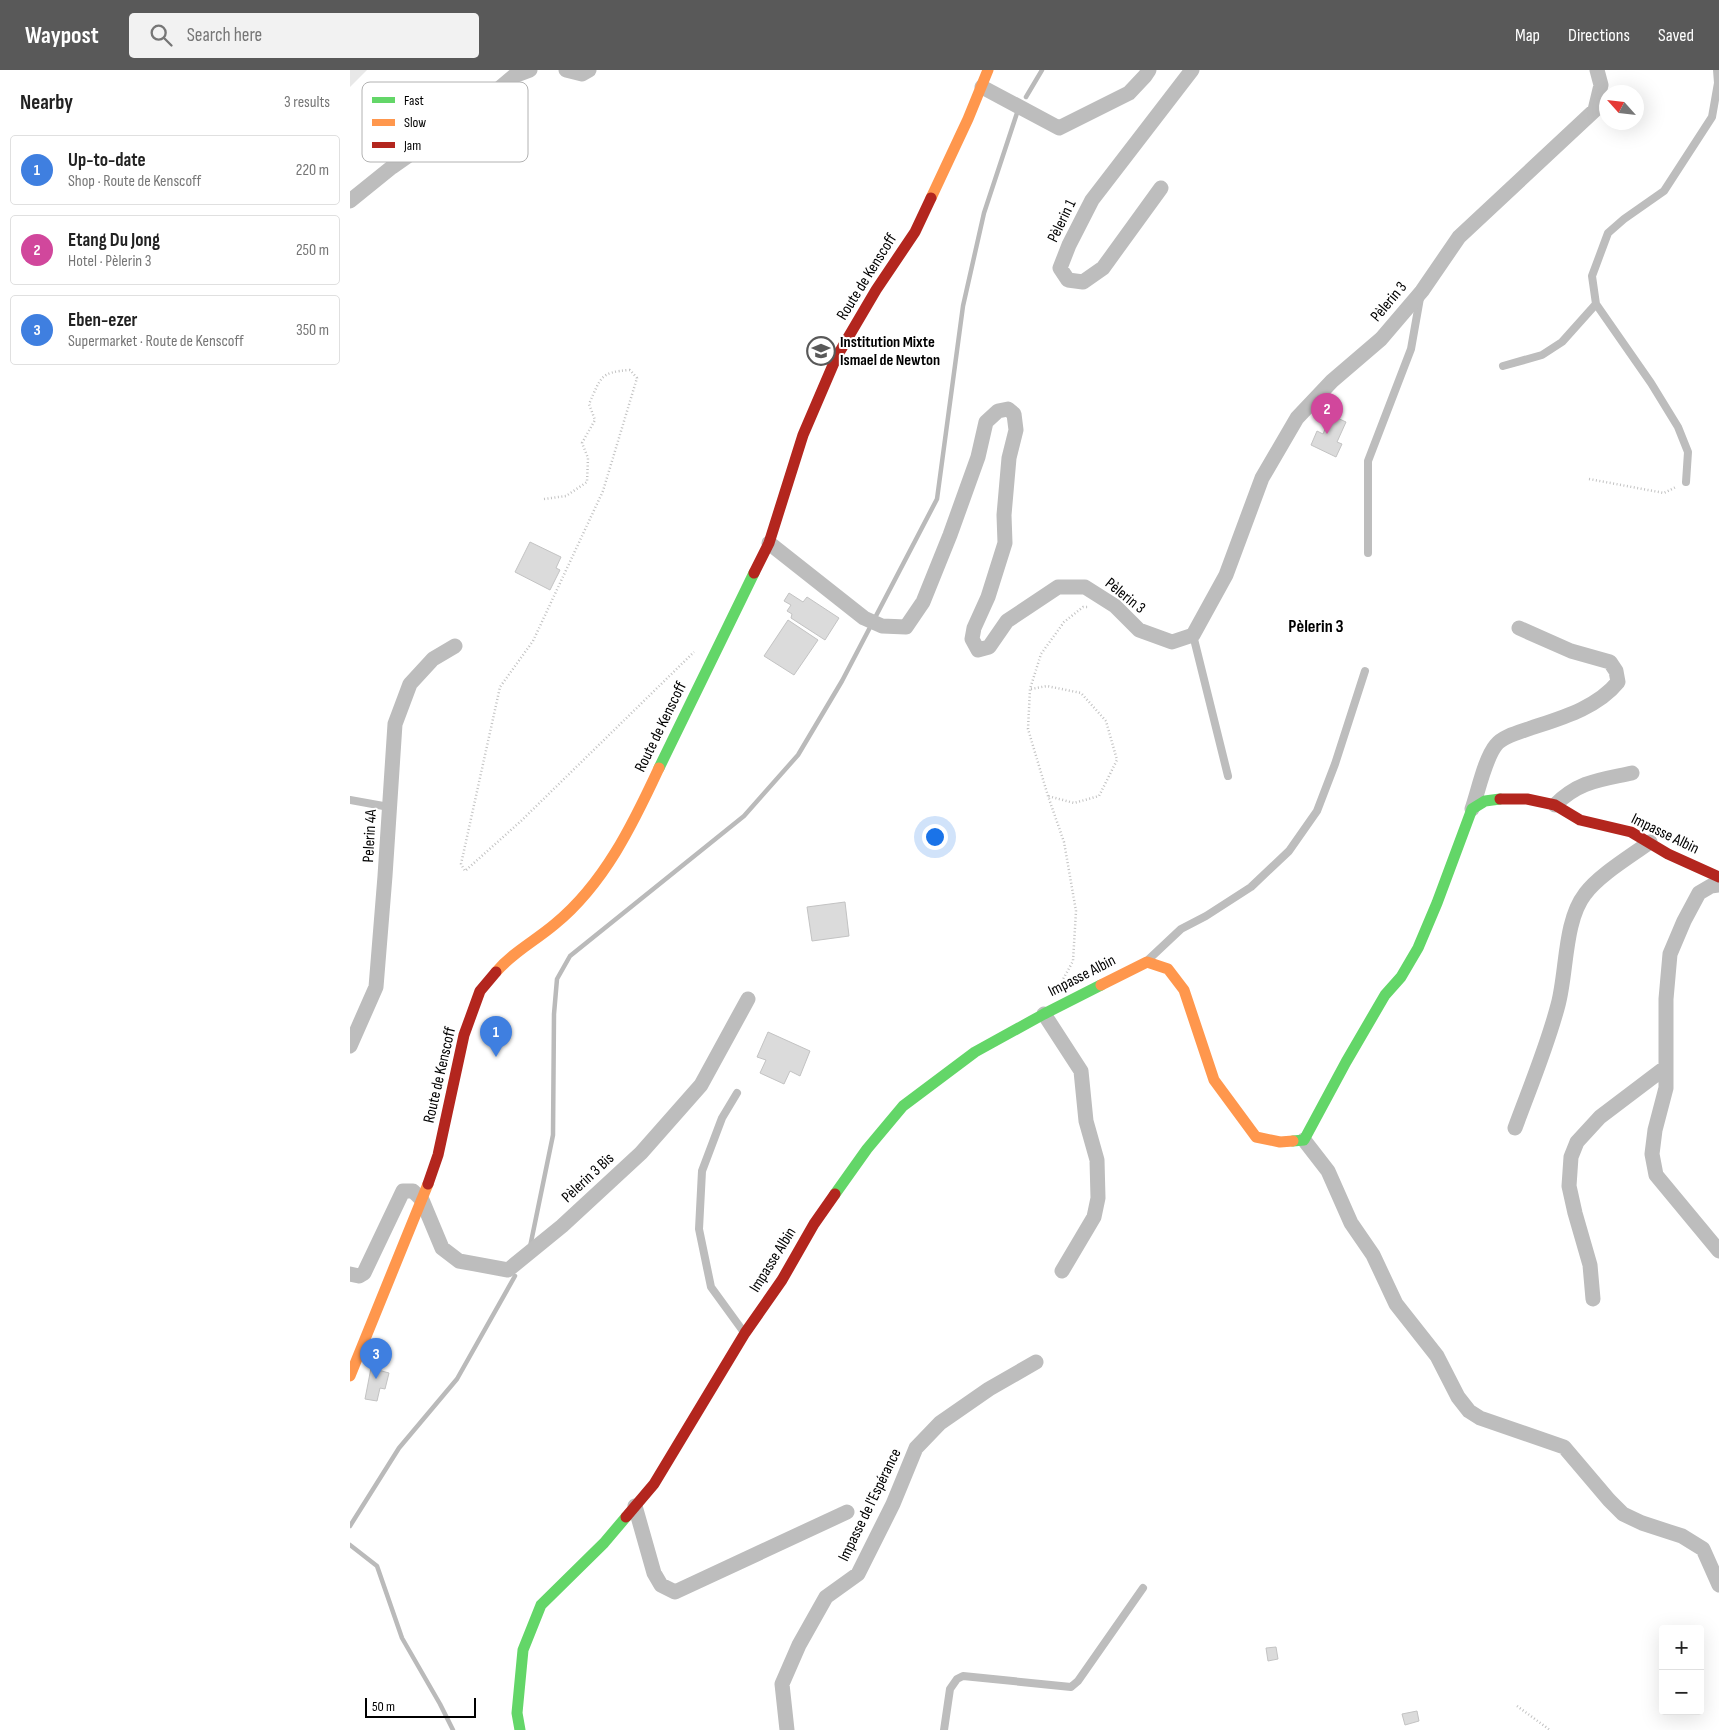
<!DOCTYPE html>
<meta charset="utf-8">
<style>
body{margin:0;font-family:"Sofia Sans Condensed",sans-serif;background:#f2f2f2;color:#222}
.controls{position:absolute;right:15px;bottom:15px;display:grid;overflow:hidden;border-radius:5px;box-shadow:0 5px 20px #0002}
.controls button{width:45px;height:45px;display:grid;place-items:center;padding:0;border:0;border-bottom:1px solid #e0e0e0;background:#fff;color:#222;font:25px sans-serif}
.compass{position:absolute;left:1249px;top:15px;width:45px;height:45px;border-radius:50%;background:#fff;box-shadow:0 5px 20px #0002;rotate:297deg}
.scale{position:absolute;left:15px;bottom:12px;width:111px;box-sizing:border-box;padding-left:5px;border:2px solid #000;border-top:0;font-size:14px;line-height:18px;white-space:nowrap;color:#000;-webkit-text-stroke:4px #fff;paint-order:stroke}
.you{position:absolute;left:584px;top:766px;width:18px;height:18px;margin:-12px;border:4px solid #fff;border-radius:50%;background:#1a73e8;box-shadow:0 0 0 8px #1a73e833}
.badge{display:grid;place-items:center;width:32px;height:32px;border-radius:50%;background:#595959;color:#fff;font-size:16px;font-weight:700}
.pin{position:absolute;translate:-50% -41px;filter:drop-shadow(0 1px 2px #0008)}
.pin::after{content:'';position:absolute;top:26px;width:18px;height:15px;background:inherit;clip-path:polygon(0 0,100% 0,50% 100%)}
.list{margin:0;padding:0;list-style:none}
h2{display:flex;justify-content:space-between;align-items:center;height:65px;margin:0;padding:0 20px;font-size:21px}
h2 small{font-size:16px;font-weight:400;color:#767676}
.list li{display:grid;grid-template-columns:32px 1fr auto;gap:15px;align-items:center;box-sizing:border-box;height:70px;margin:0 10px 10px;padding:0 10px;border:1px solid #e0e0e0;border-radius:5px}
.list b{display:block;font-size:19px;white-space:nowrap}
.list p{margin:0;font-size:16px;white-space:nowrap;color:#767676}
.list em{font-size:16px;font-style:normal;color:#767676}
.icon{flex:none;width:28px;height:28px;fill:none;stroke:currentColor;stroke-width:2;stroke-linecap:round;stroke-linejoin:round}
.map{position:relative;flex:none;width:1369px;height:1660px;overflow:hidden}
header{display:flex;align-items:center;gap:30px;box-sizing:border-box;height:70px;padding:0 25px;background:#595959;color:#fff}
header strong{font-size:24px}
nav{display:flex;gap:28px;margin-inline-start:auto;font-size:18px}
.search{width:350px;height:45px;background:#f2f2f2;display:flex;align-items:center;gap:12px;box-sizing:border-box;padding:0 18px;border-radius:5px;color:#767676;font-size:19px}
main{display:flex}
aside{flex:1;background:#fff}
.map>svg:first-child{display:block}
</style>
<header>
<strong>Waypost</strong>
<div class="search"><svg class="icon" aria-label="search" viewBox="0 0 24 24"><circle cx="10" cy="10" r="6"/><path d="M15 15l6 6"/></svg>Search here</div>
<nav><a>Map</a><a>Directions</a><a>Saved</a></nav>
</header>
<main>
<aside>
<h2>Nearby<small>3 results</small></h2>
<ul class="list">
<li><span class="badge" style="background:#3f7fe0">1</span><div><b>Up-to-date</b><p>Shop · Route de Kenscoff</p></div><em>220 m</em></li>
<li><span class="badge" style="background:#d1479c">2</span><div><b>Etang Du Jong</b><p>Hotel · Pèlerin 3</p></div><em>250 m</em></li>
<li><span class="badge" style="background:#3f7fe0">3</span><div><b>Eben-ezer</b><p>Supermarket · Route de Kenscoff</p></div><em>350 m</em></li>
</ul>
</aside>
<div class="map">
<svg width="1369" height="1660" viewBox="0 0 1369 1660">
<rect width="100%" height="100%" fill="#fff"/>
<path fill="#e8e8e8" d="M0,0h17l-17,17z"/>
<g fill="none" stroke-linecap="round" stroke-linejoin="round">
<path stroke="#bababa" stroke-width="4.5" d="M676,27l16,-27
M180,1177l23,-112 1,-121 3,-35 13,-23 174,-140 54,-61 44,-74 95,-182 26,-193 21,-93 34,-103
M0,1456l49,-78 58,-69 58,-103
M0,1475l27,21 25,72 38,66 13,26"/>
</g>
<path fill="#dbdbdb" stroke="#c3c3c3" d="M981,345l15,7 -9,20 5,2 -6,13 -25,-12 6,-14 6,3z
M180,472l31,15 -5,11 4,2 -10,20 -35,-18z
M439,523l14,9 4,-5 32,21 -14,22 -34,-22 1,-4 -5,-3 4,-6 -7,-4z
M438,550l30,20 -24,35 -30,-19z
M495,832l4,34 -37,5 -5,-34z
M418,962l42,19 -10,25 -10,-5 -6,13 -24,-11 6,-13 -9,-3z
M21,1298l18,5 -4,16 -5,-1 -3,13 -12,-2z
M926,1577l2,12 -10,2 -2,-13z
M1067,1641l2,10 -14,4 -3,-11z"/>
<g fill="none" stroke-linecap="round" stroke-linejoin="round">
<path stroke="#c2c2c2" stroke-width="2.5" stroke-dasharray="1 2.5" stroke-linecap="butt" d="M1239,409l75,14 12,-6
M194,429l22,-3 21,-14 1,-24 -6,-15 13,-23 -6,-16c12,-26 10,-32 41,-34l7,8 -34,113 -70,150 -33,46 -39,177 4,7 56,-50 173,-169
M681,619l16,-3 34,7 25,28 11,39 -18,36 -25,7 -26,-7
M710,915l13,-24 3,-50 -12,-69 -16,-46 -20,-67 2,-40 11,-35 23,-32 19,-15h5
M1167,1636l33,24"/>
<path stroke="#bdbdbd" stroke-width="8" d="M1153,296l39,-11 20,-13 34,-38
M1336,412l2,-30 -10,-25 -27,-44 -55,-79 -4,-28 16,-43 16,-14 40,-28 48,-74 6,-34 -1,-13
M1018,483v-92l43,-112 9,-51
M843,565l35,141
M0,730l39,7
M798,890l33,-31 25,-13 45,-29 38,-36 28,-40 18,-47 30,-93
M387,1023l-15,25 -20,53 -3,58 12,58 32,44
M594,1660l6,-41 7,-10 6,-3 108,11 7,-6 65,-93"/>
<path stroke="#bdbdbd" stroke-width="15" d="M216,0l16,4 7,-4
M632,17l77,41 70,-35 16,-17 4,-6
M811,118l-58,80 -20,14 -15,-2 -8,-12 9,-23 23,-45 100,-130
M0,131l42,-34 84,-59 38,-32 16,-6
M419,473l95,75 18,8 24,1 17,-25 27,-67 28,-78 8,-35 12,-11 10,-2 6,5 2,16 -7,28 -5,57 1,28 -17,54 -14,31 -2,11 6,11 11,-3 18,-26 51,-34h27l30,19 24,24 33,12 21,-7 33,-60 36,-97 35,-60 35,-37 49,-42 41,-48 37,-54 136,-127 6,-25 -4,-15
M1205,735c24,-24 45,-25 77,-32
M1122,739c6,-17 13,-51 24,-64 7,-9 24,-13 35,-17 30,-10 66,-20 87,-46l-2,-11 -6,-9 -39,-11 -52,-23
M1369,815l-8,1 -12,7 -15,28 -14,33 -4,45v89l-11,42 -3,24 4,21 63,76
M694,944l37,57 5,50 11,39 1,38 -4,19 -32,54
M0,976l26,-59 9,-111 10,-152 15,-40 23,-25 22,-13
M1165,1058c15,-41 32,-81 43,-123 9,-33 6,-84 27,-111 14,-19 46,-38 65,-52
M954,1070l24,31 23,52 22,32 23,49 41,52 21,41 11,14 11,7 84,29 45,53 14,14 19,9 40,13 21,13 16,36
M0,1204l9,2 5,-3 39,-82h10l9,9 20,48 17,13 49,9 54,-44 79,-73 60,-68 47,-86
M1243,1229l-3,-34 -15,-52 -6,-27 2,-29 6,-15 23,-25 66,-50
M285,1436l19,67 7,12 14,7 172,-80
M437,1660l-5,-46 17,-39 27,-48 32,-23 35,-70 23,-56 24,-25 49,-34 47,-27"/>
<path stroke="#63d668" stroke-width="11" d="M309,698l95,-195
M943,1071l11,-1 42,-78 39,-67 16,-18 17,-29 19,-45 35,-94 13,-8 15,-2
M485,1124l32,-45 36,-43 72,-54 69,-38 57,-29
M170,1660l-3,-17 6,-63 18,-45 63,-62 22,-26"/>
<path stroke="#ff974d" stroke-width="11" d="M581,128l37,-79 20,-49
M146,902c17,-20 39,-31 59,-48 49,-40 78,-100 104,-156
M751,915l46,-23 21,7 16,21 30,90 42,57 24,5 13,-1
M0,1306l78,-192"/>
<path stroke="#b3261e" stroke-width="11" d="M404,503l15,-30 34,-108 33,-77 40,-68 39,-58 16,-34
M1150,729h27l28,6 25,15 51,12 37,22 51,23
M78,1114l10,-29 26,-120 16,-44 16,-19
M276,1447l28,-33 91,-151 37,-53 32,-56 21,-30"/>
</g>
<defs>
<symbol id="school-ring" viewBox="-11 -11 22 22"><circle r="9.5" fill="#fff" stroke="#595959" stroke-width="1.5"/><path d="M0-5L7-2L0 1L-7-2ZM-4 1L0 2.5L4 1V4Q0 6-4 4Z" fill="#595959"/></symbol>
</defs>
<g fill-rule="evenodd">
<use href="#school-ring" x="455" y="265" width="32" height="32"/>
</g>
<g text-anchor="middle" dominant-baseline="central" stroke-width="4" stroke-linejoin="round" paint-order="stroke">
<g font-size="16" fill="#000" stroke="#fff">
<text transform="translate(712 151) rotate(-64)">Pèlerin 1</text>
<text transform="translate(517 207) rotate(-58)">Route de Kenscoff</text>
<text transform="translate(1039 232) rotate(-50)">Pèlerin 3</text>
<text transform="translate(775 526) rotate(39)">Pèlerin 3</text>
<text transform="translate(311 657) rotate(-64)">Route de Kenscoff</text>
<text transform="translate(1315 764) rotate(26)">Impasse Albin</text>
<text transform="translate(20 766) rotate(-87)">Pelerin 4A</text>
<text transform="translate(732 906) rotate(-27)">Impasse Albin</text>
<text transform="translate(90 1005) rotate(-77)">Route de Kenscoff</text>
<text transform="translate(238 1108) rotate(-43)">Pèlerin 3 Bis</text>
<text transform="translate(423 1190) rotate(-58)">Impasse Albin</text>
<text transform="translate(520 1435) rotate(-64)">Impasse de l'Espérance</text>
</g>
<g font-size="16" font-weight="bold" fill="#000" stroke="#fff" text-anchor="start">
<text x="490" y="272">Institution Mixte<tspan x="490" dy="18">Ismael de Newton</tspan></text>
</g>
<g font-size="18" font-weight="bold" fill="#000" stroke="#fff">
<text x="966" y="556">Pèlerin 3</text>
</g>
</g>
<rect x="12" y="12" width="166" height="80" rx="8" fill="#fff" stroke="#b2b2b2" stroke-width="1"/>
<rect x="22" y="27" width="23" height="6" fill="#63d668"/>
<rect x="22" y="49" width="23" height="7" fill="#ff974d"/>
<rect x="22" y="72" width="23" height="6" fill="#b3261e"/>
<g font-size="14" fill="#000">
<text x="54" y="35">Fast</text>
<text x="54" y="57">Slow</text>
<text x="54" y="80">Jam</text>
</g>
</svg>
<div class="controls">
<button>+</button>
<button>−</button>
</div>
<svg class="compass" viewBox="-18 -18 36 36"><path d="M0-13l5 13h-10z" fill="#e53935"/><path d="M0 13l5-13h-10z" fill="#767676"/></svg>
<div class="scale">50 m</div>
<div class="you"></div>
<div class="pin badge" style="left:146px;top:987px;background:#3f7fe0">1</div>
<div class="pin badge" style="left:977px;top:364px;background:#d1479c">2</div>
<div class="pin badge" style="left:26px;top:1309px;background:#3f7fe0">3</div>
</div>
</main>
